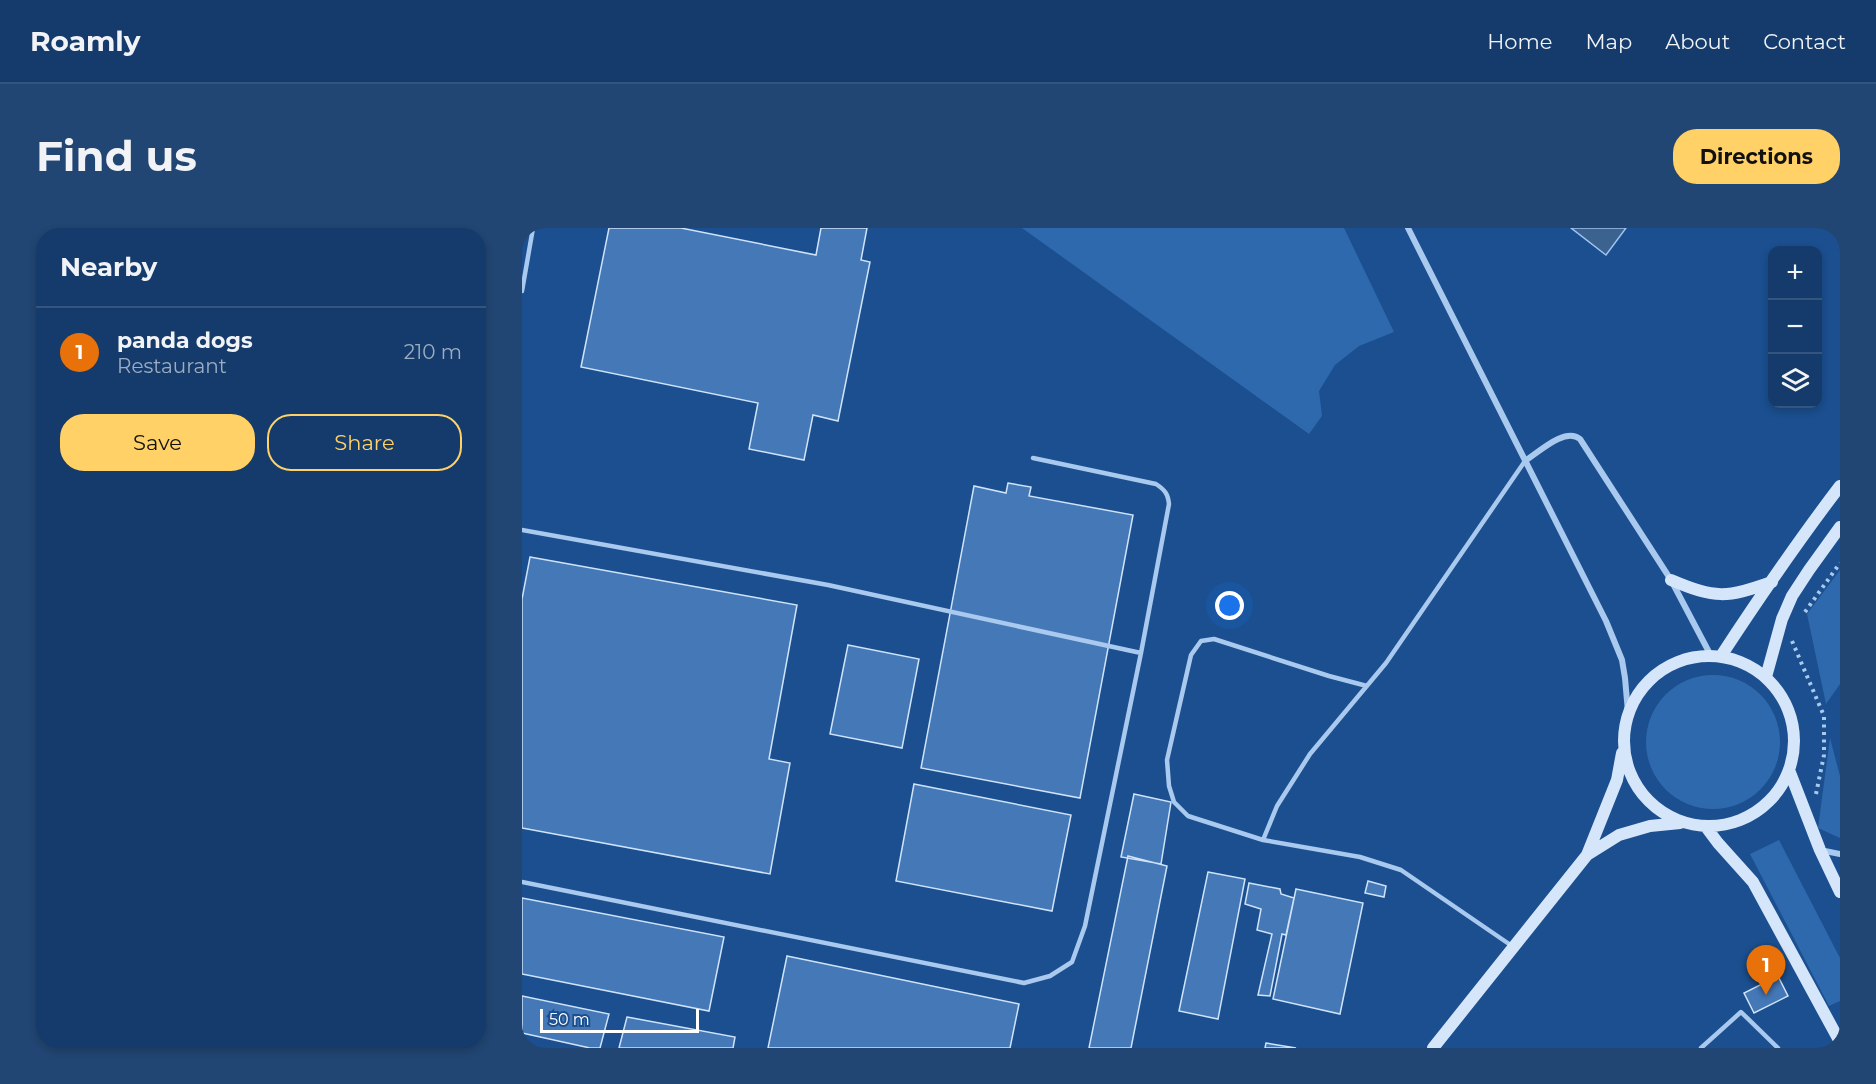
<!DOCTYPE html>
<meta charset="utf-8">
<style>
body{margin:0;font-family:Montserrat,sans-serif;background:#214673;color:#f1f3f6}
.controls{position:absolute;right:18px;top:18px;display:grid;overflow:hidden;border-radius:12px;box-shadow:0 3px 9px #0003}
.controls button{width:54px;height:54px;display:grid;place-items:center;padding:0;border:0;border-bottom:2px solid #33557e;background:#143b6b;color:#f1f3f6;font:30px sans-serif}
.scale{position:absolute;left:18px;bottom:15px;width:159px;box-sizing:border-box;padding-left:6px;border:3px solid #fff;border-top:0;font-size:16px;line-height:21px;white-space:nowrap;color:#fff;-webkit-text-stroke:4px #1b4f8f;paint-order:stroke}
.you{position:absolute;left:708px;top:378px;width:21px;height:21px;margin:-15px;border:4px solid #fff;border-radius:50%;background:#1a73e8;box-shadow:0 0 0 9px #1a73e833}
.badge{display:grid;place-items:center;width:39px;height:39px;border-radius:50%;background:#ffd166;color:#fff;font-size:20px;font-weight:700}
.pin{position:absolute;translate:-50% -50px;filter:drop-shadow(0 2px 3px #0008)}
.pin::after{content:'';position:absolute;top:32px;width:21px;height:18px;background:inherit;clip-path:polygon(0 0,100% 0,50% 100%)}
.list{margin:0;padding:0;list-style:none}
h2{display:flex;justify-content:space-between;align-items:center;height:78px;margin:0;padding:0 24px;font-size:26px}
h2 small{font-size:20px;font-weight:400;color:#9dadc1}
.list li{display:grid;grid-template-columns:39px 1fr auto;gap:18px;align-items:center;box-sizing:border-box;height:90px;padding:0 24px;border-top:2px solid #33557e}
.list b{display:block;font-size:22px;white-space:nowrap}
.list p{margin:0;font-size:20px;white-space:nowrap;color:#9dadc1}
.list em{font-size:20px;font-style:normal;color:#9dadc1}
.actions{display:flex;gap:12px;padding:18px 24px}
.actions a{flex:1;padding:14px 0;border:2px solid #ffd166;border-radius:24px;text-align:center;font-size:21px;color:#ffd166}
.actions .main{background:#ffd166;color:#111}
.icon{flex:none;width:33px;height:33px;fill:none;stroke:currentColor;stroke-width:2;stroke-linecap:round;stroke-linejoin:round}
.map{position:relative;flex:none;width:1318px;height:820px;overflow:hidden;border-radius:24px}
header{display:flex;align-items:center;gap:36px;box-sizing:border-box;height:84px;padding:0 30px;background:#143b6b;border-bottom:2px solid #33557e}
header strong{font-size:28px}
nav{display:flex;gap:33px;margin-inline-start:auto;font-size:21px}
.intro{display:flex;align-items:center;justify-content:space-between;box-sizing:border-box;height:144px;padding:0 36px}
h1{margin:0;font-size:42px}
.button{padding:15px 27px;border-radius:24px;background:#ffd166;color:#111;font-size:21px;font-weight:700}
main{display:flex;gap:36px;padding:0 36px}
aside{flex:1;background:#143b6b;border-radius:24px;box-shadow:0 3px 9px #0003}
.map>svg:first-child{display:block}
</style>
<header>
<strong>Roamly</strong>
<nav><a>Home</a><a>Map</a><a>About</a><a>Contact</a></nav>
</header>
<div class="intro"><h1>Find us</h1><a class="button">Directions</a></div>
<main>
<aside>
<h2>Nearby<small></small></h2>
<ul class="list">
<li><span class="badge" style="background:#e8710a">1</span><div><b>panda dogs</b><p>Restaurant</p></div><em>210 m</em></li>
</ul>
<div class="actions"><a class="main">Save</a><a>Share</a></div>
</aside>
<div class="map">
<svg width="1318" height="820" viewBox="0 0 1318 820">
<rect width="100%" height="100%" fill="#1b4f8f"/>
<path fill="#2e69ad" d="M500,0h322l50,104 -35,14 -24,19 -16,26 3,25 -13,18z
M1318,342v114l-14,20 -19,-90z
M1124 514a67 67 0 1 1 134 0a67 67 0 1 1-134 0Z
M1308,510l10,38v62l-22,-10z
M1257,612l61,118v43l-11,5 -79,-152z"/>
<path fill="#3c6290" stroke="#9cc4f0" stroke-width="1.5" d="M1049,0h55l-20,27z"/>
<path fill="#4478b7" stroke="#cfe3fa" stroke-width="1.5" d="M87,0h72l135,27 5,-27h46l-6,32 9,2 -32,159 -25,-6 -9,45 -55,-11 9,-46 -177,-36z
M486,255l23,4 -2,9 104,19 -53,283 -159,-30 53,-282 32,7z
M8,329l267,48 -28,154 21,4 -20,111 -248,-46v-229z
M326,417l71,14 -17,89 -72,-14z
M392,556l157,31 -19,96 -156,-30z
M612,566l37,8 -10,62 -40,-7z
M606,628l39,10 -36,182h-42z
M686,644l37,7 -27,140 -39,-8z
M846,653l18,5 -2,11 -19,-4z
M727,655l31,6 1,5 13,4 -8,37 -4,-1 -12,62 -12,-1 14,-61 -15,-4 4,-21 -16,-5z
M774,661l67,14 -23,111 -67,-15z
M0,670l202,39 -15,74 -187,-37z
M265,728l232,48 -9,44h-242z
M1256,748l10,20 -34,17 -10,-20z
M0,768l87,18 -9,34h-10l-68,-15z
M105,789l108,20 -2,11h-114z
M744,815l30,5h-31z"/>
<g fill="none" stroke-linecap="round" stroke-linejoin="round">
<path stroke="#a9c9ee" stroke-width="4" stroke-dasharray="3 4.5" stroke-linecap="butt" d="M1283,384l35,-49
M1270,413l32,75v39l-8,39"/>
<path stroke="#a9c9ee" stroke-width="4.5" d="M0,63l11,-63
M511,230l123,26c9,6 12,10 13,20l-28,149
M0,302l306,55 313,68 -56,273 -13,36 -22,14 -26,7 -502,-101
M845,458l-38,-10 -115,-37 -13,2 -10,14 -24,105 2,26 5,16 14,14 75,24 97,17 41,13 111,76
M741,612l14,-34 33,-52 76,-91 139,-202
M1179,820l40,-36 37,36"/>
<path stroke="#a9c9ee" stroke-width="6" d="M886,0l198,393 16,39 3,18 3,34
M1003,233c14,-9 40,-34 55,-22l91,141 39,74
M1298,622l20,4"/>
<path stroke="#d6e6fa" stroke-width="12" d="M1149,352c45,19 55,18 101,2
M1102 513a85 85 0 1 1 170 0a85 85 0 1 1-170 0Z
M1199,428c38,-58 77,-115 119,-170
M1244,449l16,-58 10,-23 17,-26 31,-43
M1267,542l31,80 20,42
M1184,599l12,16 35,39 87,160
M1065,627l32,-20 31,-9 30,-3
M911,820l154,-193 30,-75 5,-27"/>
</g>
</svg>
<div class="controls">
<button>+</button>
<button>−</button>
<button><svg class="icon" aria-label="layers" viewBox="0 0 24 24"><path d="M12 4l9 5-9 5-9-5zM3 14l9 5 9-5"/></svg></button>
</div>
<div class="scale">50 m</div>
<div class="you"></div>
<div class="pin badge" style="left:1244px;top:767px;background:#e8710a">1</div>
</div>
</main>
